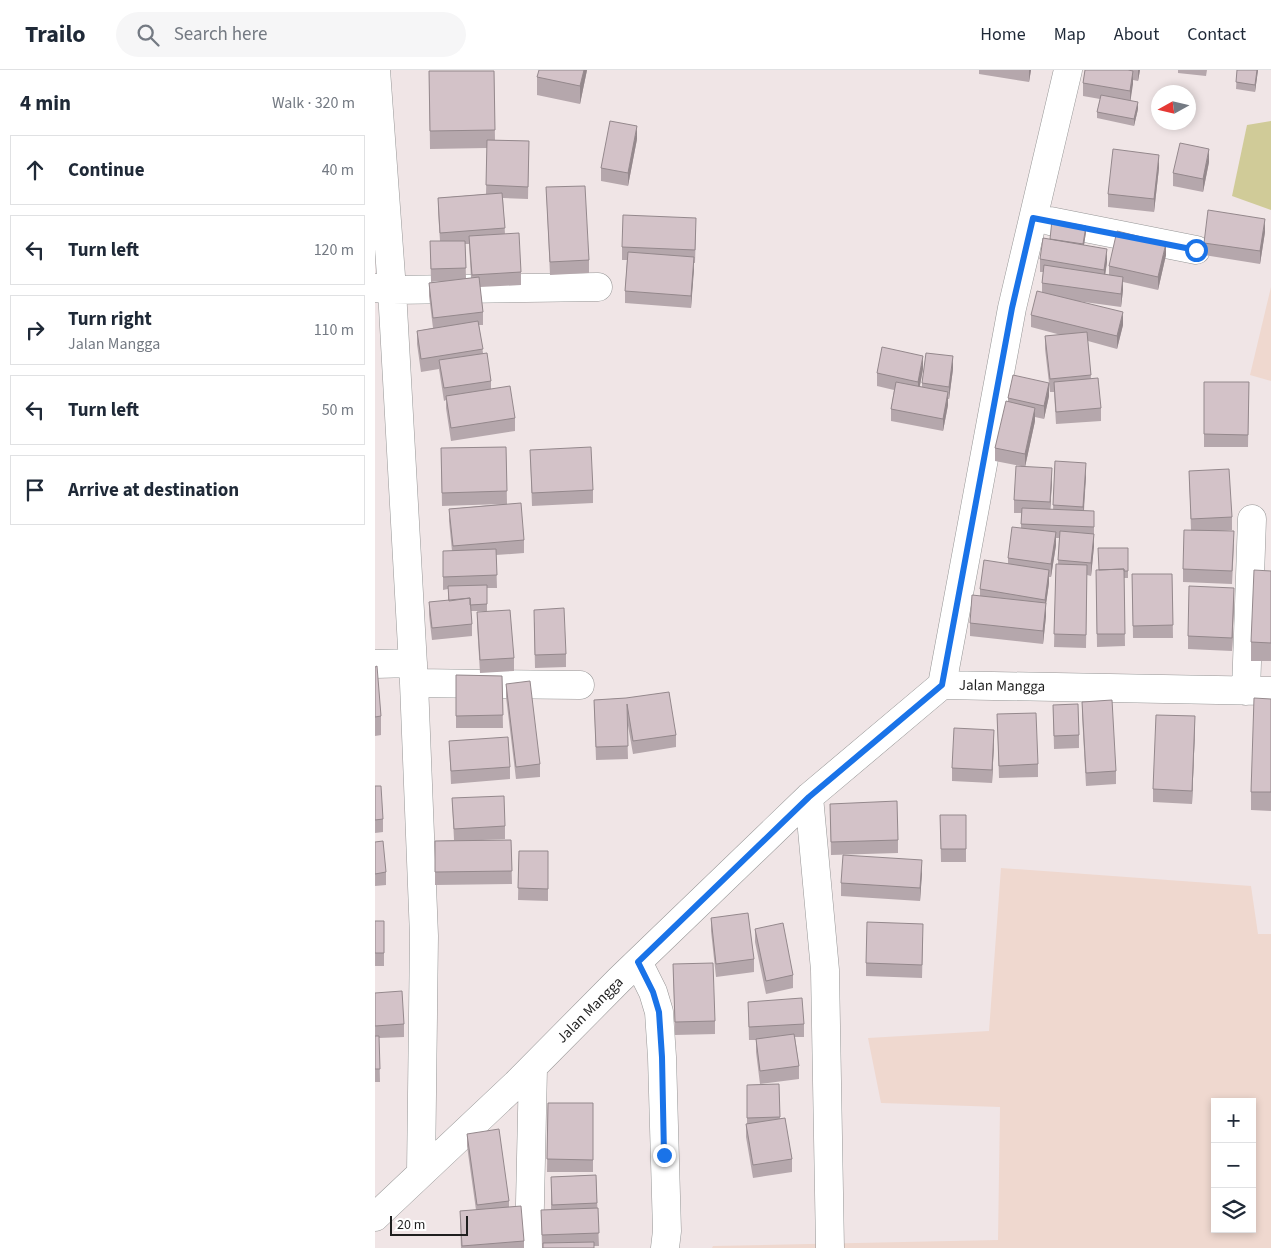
<!DOCTYPE html>
<meta charset="utf-8">
<style>
body{margin:0;font-family:"Source Sans 3",sans-serif;background:#f6f6f7;color:#1f2937}
.controls{position:absolute;right:15px;bottom:15px;display:grid;overflow:hidden;border-radius:0px;box-shadow:0 2px 8px #0003}
.controls button{width:45px;height:45px;display:grid;place-items:center;padding:0;border:0;border-bottom:1px solid #e0e1e3;background:#fff;color:#1f2937;font:25px sans-serif}
.compass{position:absolute;left:776px;top:15px;width:45px;height:45px;border-radius:50%;background:#fff;box-shadow:0 2px 8px #0003;rotate:262deg}
.scale{position:absolute;left:15px;bottom:12px;width:78px;box-sizing:border-box;padding-left:5px;border:2px solid #1f1f1f;border-top:0;font-size:14px;line-height:18px;white-space:nowrap;color:#1f1f1f;-webkit-text-stroke:4px #fff;paint-order:stroke}
.stop{position:absolute;width:15px;height:15px;margin:-11px;border:4px solid #1a73e8;border-radius:50%;background:#fff}
.stop.end{background:#1a73e8;border-color:#fff;box-shadow:0 1px 5px #0008}
.list{margin:0;padding:0;list-style:none}
h2{display:flex;justify-content:space-between;align-items:center;height:65px;margin:0;padding:0 20px;font-size:21px}
h2 small{font-size:16px;font-weight:400;color:#747a83}
.list li{display:grid;grid-template-columns:32px 1fr auto;gap:15px;align-items:center;box-sizing:border-box;height:70px;margin:0 10px 10px;padding:0 10px;border:1px solid #e0e1e3;border-radius:0px}
.list b{display:block;font-size:19px;white-space:nowrap}
.list p{margin:0;font-size:16px;white-space:nowrap;color:#747a83}
.list em{font-size:16px;font-style:normal;color:#747a83}
.icon{flex:none;width:28px;height:28px;fill:none;stroke:currentColor;stroke-width:2;stroke-linecap:round;stroke-linejoin:round}
.map{position:relative;flex:none;width:896px;height:1178px;overflow:hidden}
header{display:flex;align-items:center;gap:30px;box-sizing:border-box;height:70px;padding:0 25px;background:#fff;border-bottom:1px solid #e0e1e3}
header strong{font-size:24px}
nav{display:flex;gap:28px;margin-inline-start:auto;font-size:18px}
.search{width:350px;height:45px;background:#f6f6f7;display:flex;align-items:center;gap:12px;box-sizing:border-box;padding:0 18px;border-radius:28px;color:#747a83;font-size:19px}
main{display:flex}
aside{flex:1;background:#fff}
.map>svg:first-child{display:block}
</style>
<header>
<strong>Trailo</strong>
<div class="search"><svg class="icon" aria-label="search" viewBox="0 0 24 24"><circle cx="10" cy="10" r="6"/><path d="M15 15l6 6"/></svg>Search here</div>
<nav><a>Home</a><a>Map</a><a>About</a><a>Contact</a></nav>
</header>
<main>
<aside>
<h2>4 min<small>Walk · 320 m</small></h2>
<ul class="list">
<li><svg class="icon" aria-label="ahead" viewBox="0 0 24 24"><path d="M12 20V5M6 11l6-6 6 6"/></svg><div><b>Continue</b></div><em>40 m</em></li>
<li><svg class="icon" aria-label="left" viewBox="0 0 24 24"><path d="M17 20v-9H6M10 6l-5 5 5 5"/></svg><div><b>Turn left</b></div><em>120 m</em></li>
<li><svg class="icon" aria-label="right" viewBox="0 0 24 24"><path d="M7 20v-9h11M14 6l5 5-5 5"/></svg><div><b>Turn right</b><p>Jalan Mangga</p></div><em>110 m</em></li>
<li><svg class="icon" aria-label="left" viewBox="0 0 24 24"><path d="M17 20v-9H6M10 6l-5 5 5 5"/></svg><div><b>Turn left</b></div><em>50 m</em></li>
<li><svg class="icon" aria-label="arrive" viewBox="0 0 24 24"><path d="M6 21V4h12l-3 4 3 4H6"/></svg><div><b>Arrive at destination</b></div></li>
</ul>
</aside>
<div class="map">
<svg width="896" height="1178" viewBox="0 0 896 1178">
<rect width="100%" height="100%" fill="#f0e5e6"/>
<path fill="#efd8cf" fill-rule="evenodd" d="M896,217v94l-21,-6z
M626,798l250,18 7,48h13v314h-559l1,-2 285,-6 2,-133 -119,-4 -13,-65 121,-7zM840,1032h37v127h-37z"/>
<path fill="#d0cb98" d="M896,51v89l-39,-14 15,-71z"/>
<g fill="none" stroke-linecap="round" stroke-linejoin="round">
<defs>
<path id="minor" d="M1,0l16,220 22,393 10,253 -3,237
M675,151l146,29
M0,218l17,2 206,-3
M0,594l38,-1
M39,613l166,2
M567,615l70,-377 56,-238
M871,621l6,-172
M434,727l16,173 5,278
M263,892l15,30 6,20 3,45 5,174 -2,17
M0,1147l141,-133 103,-104 190,-183 133,-112 329,6
M154,1178l4,-180"/>
</defs>
<use href="#minor" stroke="#969696" stroke-width="29"/>
<use href="#minor" stroke="#fff" stroke-width="28"/>
</g>
<path fill="#b5a7ac" fill-rule="evenodd" d="M212,0l-7,34 -43,-9v-18z
M604,0h52l-2,12 -50,-8z
M710,0h55l-2,11 -5,-1 -3,21 8,8 -4,17 -37,-8v-6l3,-13 -17,-3v-13z
M803,0h29l-1,6 -28,-3z
M862,0h21l-3,22 -19,-3z
M54,1h65l1,69 34,1 -1,58 -25,-1 2,36 16,38v13l-41,2 3,25v13h-4l4,28 8,28v8l24,29v13l-64,10 -5,-33v-8l-2,1 -5,-32 -18,3 -4,-28v-13l16,-3 -4,-32v-13l12,-2 -10,1 -1,-41h10l-2,-30v-13l48,-4 1,-46 -57,1zM90,174h4l2,34h-5z
M262,69l-9,47 -27,-5v-13z
M834,92l-6,30 -30,-6v-13z
M784,98l-5,44 -46,-5v-13z
M171,117l43,73v13l-39,2z
M321,160l-1,33h-1l-3,45 -66,-5v-12l2,-31h-5v-13z
M711,162l-2,13 23,17 -2,12 4,1v-9l57,-11 -8,35 -35,-8v8l-2,17 -44,-6 46,24 -6,24 -29,-8 3,38 10,29v13l-45,3 -2,-32h-4l-1,-7v11l-5,23 -9,-2v4l-10,46 27,14 -2,28 3,1 2,-49 31,15 -2,35h10v35l-3,30 -4,-1 -1,73 -32,-1 2,-83h2l1,-26h-3v7l-5,32h-2v6l-3,20v13l-3,28 -73,-8v-13l10,-27v-7l28,-25v-6l13,-30v-15h-7v-13l7,-34 -26,-5v-13l13,-46v-4l41,-15 -4,-34v-13l16,-1 -30,-8v-12l11,-23v-9l1,-11h-3v-13l10,-20z
M890,162l-5,32 -56,-9v-12z
M548,299l-3,17 2,1v-4l31,-14 -4,30h-1v6l-5,26 -52,-10v-12l3,-19 -17,-4v-13z
M829,312h45l-1,65h-44z
M131,377l1,57 17,36v13l-28,2 1,33h-10v23h-16l1,13v12l-40,4 -3,-25v-13l19,-1v-12l-5,1v-39h9l-3,-30v-12l53,-5 -60,2 -1,-58z
M155,380l63,40v13l-61,3z
M814,401l43,46v13l-14,1 16,13 -2,40 -49,-2v-13l8,-39z
M753,478v30h-4l1,68 -28,1 -1,-77h3z
M896,501v90h-20v-19z
M757,504h40l1,64h-40z
M859,531l-2,50 -44,-2v-13z
M102,542l37,46v13l-34,2 -3,-49z
M159,552l32,32v13l-31,1z
M0,597l6,49v19l-6,1z
M81,605l46,1 1,52h-47z
M131,614l34,80v13l-24,2 -10,-82z
M251,628l50,37v12l-43,7 -6,-34 1,39 -32,1 -2,-60z
M896,629v112l-20,-1v-18z
M707,632l34,69v13l-30,2 -4,-71z
M678,635l26,30v13l-25,1z
M622,644l41,50v13l-39,1z
M820,659l-3,75 -39,-2v-13z
M74,671l61,26v12l-59,5z
M619,673l-2,40 -40,-2v-13z
M0,716l8,33v13l-8,1z
M77,728l53,28v13l-23,1h29l1,44 -77,1v-44l19,-1z
M455,734l68,36v13l-67,2z
M565,745h26v47h-25z
M0,772l11,30v13l-11,1z
M144,781h29v50l-30,-1z
M547,803l-2,28 -79,-5v-13z
M336,848l43,41v13l-38,5 -5,-46z
M0,851h9v45h-9z
M380,859l38,46v13l-27,6 -11,-52z
M548,867l-1,41 -56,-2v-13z
M298,894l42,57v13l-40,1z
M0,923l29,31v13l-25,1 1,44h-5z
M373,932l56,22v13h-9l4,29v13l-39,5 -4,-32v-12h-7z
M404,1014l1,35 12,40v13l-39,6 -7,-41v-13h1v-39z
M173,1033h45v69h-46z
M92,1064l42,67v6l15,34v7h-63l-1,-24v-13l16,-1 -9,-64z
M221,1105l3,71h-5v2h-52l-1,-38h10v-33z"/>
<path fill="#94888c" d="M209,0h3l-7,34v-18z
M654,0h2l-2,12z
M763,0h2l-2,11z
M882,0h1l-3,22v-7z
M758,1v13l-3,20v-13z
M763,32v7l-4,17v-7z
M262,56v13l-9,47v-13z
M834,79v13l-6,30v-13z
M784,85v13l-5,44v-13z
M890,149v13l-5,32v-13z
M711,156v6l-3,19v-7z
M791,173v12l-8,35v-13z
M732,179v13l-3,21v-13z
M319,187v13l-3,38v-12z
M748,207v13l-2,17v-13z
M748,242v13l-6,24v-13z
M548,286v13l-5,26v-13z
M578,286v13l-4,30v-12z
M674,313v13l-5,23v-13z
M573,322v13l-5,26v-12z
M660,338v13l-10,46v-13z
M711,393v13l-3,43v-12z
M677,398v13l-2,34v-13z
M719,441v35l-3,30v-13l3,-28z
M681,462v13l-5,32v-13z
M674,500v13l-4,29v-12z
M859,518v13l-2,50v-13z
M671,533v13l-3,28v-13z
M820,646v13l-3,75v-13z
M619,660v13l-2,40v-13z
M547,790v13l-2,28v-13z"/>
<path fill="#d3c2c8" stroke="#94888c" d="M164,0h45l-4,16 -43,-9z
M710,0h43l5,1 -3,20 -47,-8z
M862,0h20l-2,15 -19,-3z
M54,1h65l1,59 -65,1z
M726,25l37,7 -4,17 -37,-7z
M235,51l27,5 -9,47 -27,-5z
M112,70l42,1 -1,46 -42,-2z
M805,73l29,6 -6,30 -30,-6z
M738,79l46,6 -5,44 -46,-5z
M210,116l4,74 -39,2 -4,-75z
M127,123l3,35 -65,5 -2,-35z
M833,140l57,9 -5,32 -56,-8z
M248,145l73,3 -1,32 -73,-3z
M677,150l34,6 -3,18 -33,-5z
M742,161l49,12 -8,34 -49,-11z
M144,163l2,39 -49,3 -3,-39z
M668,168l64,11 -3,21 -64,-11z
M55,171h35l1,27 -35,1z
M253,182l66,5 -3,39 -66,-5z
M669,195l79,12 -2,17 -79,-11z
M104,207l4,35 -50,6 -4,-35z
M662,221l86,21 -6,24 -86,-21z
M103,251l5,28 -62,10 -4,-28z
M712,262l4,43 -41,4 -5,-43z
M507,277l41,9 -5,26 -41,-9z
M112,283l4,28 -47,7 -5,-28z
M551,283l27,3 -4,31 -27,-4z
M638,305l36,8 -5,23 -36,-8z
M723,308l3,30 -45,4 -2,-30z
M521,312l52,10 -5,27 -52,-10z
M829,312h45l-1,53 -44,-1z
M135,316l5,32 -64,10 -5,-32z
M631,331l29,7 -10,46 -30,-6z
M131,377l1,44 -65,2 -1,-45z
M216,377l2,43 -61,3 -2,-43z
M680,391l31,2 -3,44 -30,-2z
M641,396l36,2 -2,34 -36,-2z
M854,399l3,48 -41,2 -2,-48z
M146,433l3,37 -71,6 -4,-37z
M647,438l72,3v16l-73,-3z
M637,457l44,5 -5,32 -43,-6z
M809,460l50,1 -2,40 -49,-2z
M685,461l34,3 -3,29 -33,-3z
M723,478h30v23h-4v-2l-25,1z
M121,479l1,26 -54,2v-26z
M609,490l65,10 -4,30 -65,-11z
M681,494l31,1 -1,70 -32,-1z
M749,499l1,65h-28l-1,-64z
M879,500l17,1v72l-20,-1z
M757,504h40l1,51 -40,1z
M112,515v19l-17,1v-7l-21,3 -1,-15z
M814,516l45,2 -2,50 -44,-2z
M597,525l74,8 -3,28 -73,-8z
M95,528l2,26 -40,4 -3,-26z
M189,538l2,46 -31,1 -1,-45z
M135,540l4,48 -34,2 -3,-48z
M2,596l4,50 -6,1v-50z
M81,605l46,1 1,39 -47,1z
M155,611l10,83 -24,3 -10,-83z
M294,622l7,43 -43,6 -6,-37 1,42 -32,1 -2,-47 32,-2z
M879,628l17,1v93h-20z
M737,630l4,71 -30,2 -4,-71z
M703,634l1,31 -25,1 -1,-31z
M661,643l2,51 -39,2 -2,-52z
M781,645l39,1 -3,75 -39,-2z
M579,658l40,2 -2,40 -40,-2z
M133,667l2,30 -59,4 -2,-30z
M0,716h6l2,33 -8,1z
M129,726l1,30 -51,3 -2,-31z
M522,731l1,39 -67,2 -1,-38z
M565,745h26v34h-25z
M136,770l1,31 -77,1v-31z
M8,771l3,31 -11,2v-32z
M144,781h29v38l-30,-1z
M468,785l79,5 -2,28 -79,-5z
M373,843l6,46 -38,5 -5,-46z
M0,851h9v32h-9z
M492,852l56,2 -1,41 -56,-2z
M408,853l10,52 -27,6 -11,-52z
M338,893l2,58 -40,1 -2,-58z
M27,921l2,33 -29,2v-33z
M427,928l2,26 -55,3 -1,-25z
M419,964l5,32 -39,5 -4,-32z
M0,966h4l1,33h-5z
M404,1014l1,33 -33,1v-33z
M173,1033h45v57l-46,-1z
M410,1048l7,41 -39,6 -7,-41z
M124,1059l10,72 -32,4 -10,-71z
M221,1105l1,28 -45,2 -1,-28z
M146,1136l3,35 -62,5 -2,-35z
M223,1138l1,25 -57,2 -1,-25z
M219,1172v6h-51v-5z"/>
<g fill="none" stroke-linecap="round" stroke-linejoin="round">
<path stroke="#1a73e8" stroke-width="6" d="M289,1085l-2,-98 -3,-45 -6,-20 -15,-30 171,-165 133,-112 70,-377 21,-90 163,32"/>
</g>
<g text-anchor="middle" dominant-baseline="central" stroke-width="4" stroke-linejoin="round" paint-order="stroke">
<g font-size="15" fill="#1f1f1f" stroke="#fff">
<text transform="translate(627 616) rotate(1)">Jalan Mangga</text>
<text transform="translate(215 940) rotate(-45)">Jalan Mangga</text>
</g>
</g>
</svg>
<div class="controls">
<button>+</button>
<button>−</button>
<button><svg class="icon" aria-label="layers" viewBox="0 0 24 24"><path d="M12 4l9 5-9 5-9-5zM3 14l9 5 9-5"/></svg></button>
</div>
<svg class="compass" viewBox="-18 -18 36 36"><path d="M0-13l5 13h-10z" fill="#e53935"/><path d="M0 13l5-13h-10z" fill="#747a83"/></svg>
<div class="scale">20 m</div>
<div class="stop" style="left:821px;top:180px"></div>
<div class="stop end" style="left:289px;top:1085px"></div>
</div>
</main>
